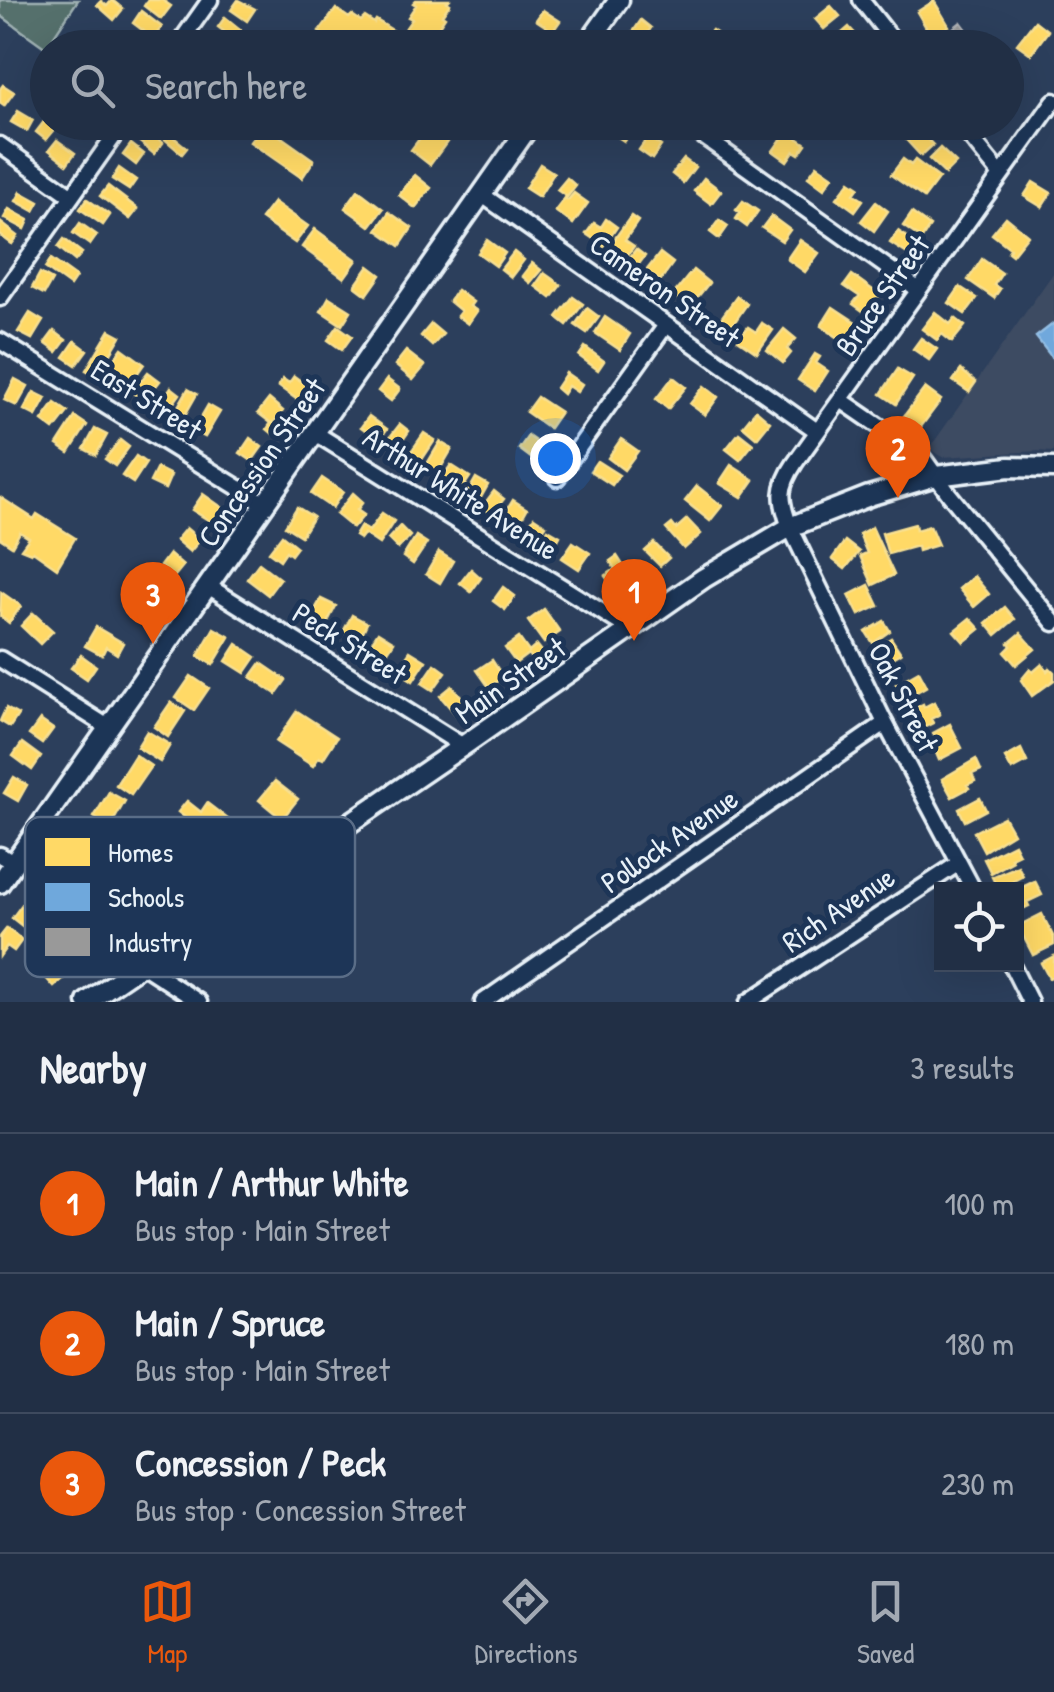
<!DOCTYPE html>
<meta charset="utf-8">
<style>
body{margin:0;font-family:"Patrick Hand",sans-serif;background:#2d3b50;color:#f1f3f6}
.controls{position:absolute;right:30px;bottom:30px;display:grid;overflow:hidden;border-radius:0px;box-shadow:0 10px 40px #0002}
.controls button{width:90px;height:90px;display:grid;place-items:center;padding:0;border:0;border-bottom:2px solid #3e4a5e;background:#212f45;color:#f1f3f6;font:50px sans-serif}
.you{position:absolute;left:555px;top:458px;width:35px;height:35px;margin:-25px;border:8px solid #fff;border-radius:50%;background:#1a73e8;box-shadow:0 0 0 15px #1a73e833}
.badge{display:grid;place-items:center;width:65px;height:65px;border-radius:50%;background:#ea580c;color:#fff;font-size:32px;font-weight:700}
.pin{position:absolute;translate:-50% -82px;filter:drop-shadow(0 2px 5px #0008)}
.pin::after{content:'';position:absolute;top:52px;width:35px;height:30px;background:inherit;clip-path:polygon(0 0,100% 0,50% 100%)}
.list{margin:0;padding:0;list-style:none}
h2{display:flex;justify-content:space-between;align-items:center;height:130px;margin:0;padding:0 40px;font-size:42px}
h2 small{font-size:32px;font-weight:400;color:#a2a9b3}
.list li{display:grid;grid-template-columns:65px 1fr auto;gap:30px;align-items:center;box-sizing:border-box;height:140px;padding:0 40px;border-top:2px solid #3e4a5e}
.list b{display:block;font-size:38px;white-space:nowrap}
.list p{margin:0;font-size:32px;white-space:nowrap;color:#a2a9b3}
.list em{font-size:32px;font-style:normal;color:#a2a9b3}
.icon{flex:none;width:55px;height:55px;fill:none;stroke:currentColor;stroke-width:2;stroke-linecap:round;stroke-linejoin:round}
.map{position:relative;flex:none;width:1054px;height:1002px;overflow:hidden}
.search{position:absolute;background:#212f45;box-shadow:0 10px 40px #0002;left:30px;right:30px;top:30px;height:110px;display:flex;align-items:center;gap:25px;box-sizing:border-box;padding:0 35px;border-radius:55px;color:#a2a9b3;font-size:38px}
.sheet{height:550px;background:#212f45}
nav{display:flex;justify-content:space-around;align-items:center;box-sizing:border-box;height:140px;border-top:2px solid #3e4a5e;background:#212f45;font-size:28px;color:#a2a9b3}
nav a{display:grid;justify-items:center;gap:5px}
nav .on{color:#ea580c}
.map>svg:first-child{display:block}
</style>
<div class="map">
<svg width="1054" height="1002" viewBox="0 0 1054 1002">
<rect width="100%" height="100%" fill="#2c3f5c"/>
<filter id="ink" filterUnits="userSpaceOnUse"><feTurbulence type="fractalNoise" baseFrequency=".01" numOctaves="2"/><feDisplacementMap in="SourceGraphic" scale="20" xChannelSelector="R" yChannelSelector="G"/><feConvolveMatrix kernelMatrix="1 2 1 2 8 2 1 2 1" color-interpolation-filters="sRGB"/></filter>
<g filter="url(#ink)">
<path fill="#3e4b62" d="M1054,272v180l-16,-1 -96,6 -13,-8z"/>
<path fill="#556f6c" stroke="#9eb0b2" stroke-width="2.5" d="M0,0h78l-32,48 -46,-33z"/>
<path fill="#ffd966" stroke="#f8e092" stroke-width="2.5" d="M112,0l11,9 -9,11 -17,-15 4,-4 6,5z
M148,0h14l9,6 -10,13 -17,-13z
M238,0l17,9 -8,12 -16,-11z
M416,0h33l-2,2 3,2 -8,11 3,2 -6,9 4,3 -13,19h-17l-6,-5 -3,5h-58l-7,-6 -1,3 -19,-13 17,-23 13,9 3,-3 9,6 4,-4 9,6 2,-3 29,18 4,-6 -4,-3 7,-10 -4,-2 8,-12 -3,-2z
M934,1l15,25 -18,10 -14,-24z
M831,6l9,10 -16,13 -9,-10z
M543,10l17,11 -7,10 -17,-11z
M141,11l21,16 -9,11 -20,-15z
M225,17l16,13 -7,9 -16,-12z
M641,20l10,8 -14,20h-15z
M1035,21l13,10 -17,23 -14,-10z
M849,27l10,11 -11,10h-5l-8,-9z
M538,30l14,10 -5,8h-14l-10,-7 6,-9 5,4z
M712,30l18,13 -4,5h-15l-8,-7z
M3,85l11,7 -10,14 -4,-3v-14z
M18,111l15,9 -6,11 -16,-9z
M46,119l2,3 9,5 -11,13 -10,-8z
M614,122h16l5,4 -11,15 -15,-10z
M749,122h17l-11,15 -11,-8z
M431,123l19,15 -20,27 -19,-15z
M912,123l21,22 -12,11 -21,-23z
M263,124l51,36 -12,18 -52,-36z
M146,128l17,15 -9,11 -18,-15z
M166,131l21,17 -5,6 -21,-18z
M787,131l19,13 -7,10 -5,-3 -7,10 -14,-10z
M648,137l13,9 -9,13 -13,-9z
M57,140l18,13 -8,11 -18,-14z
M131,144l13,10 -8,11 -13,-10z
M940,148l16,15 -11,11 -16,-15z
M684,159l11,8 -12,16 -11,-9z
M903,159l8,6 4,-5 24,18 -15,20 -33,-23z
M540,164l14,9 -15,24 -14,-9z
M817,165l16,11 -9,13 -16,-12z
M119,168l17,12 -7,10 -17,-11z
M415,175l16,13 -16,20 -16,-13z
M567,178l9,8 -9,11 -10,-7z
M704,178l17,13 -10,13 -17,-13z
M850,181l9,6 -5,7 9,6 -8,11 -18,-13z
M1033,182l18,11 -9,14 -18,-11z
M108,186l30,23 -8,10 -30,-23z
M358,190l25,19 -13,17 -25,-18z
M21,192l18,10 -5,9 -18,-10z
M574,193l14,10 -15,21 -18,-13 10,-13 3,2z
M87,199l23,16 -7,10 -23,-16z
M743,201l15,10 -11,16 -11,-8 4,-6 -4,-3z
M274,202l34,24 -13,17 -34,-24z
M876,202l12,9 -14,20 -13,-10z
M9,209l20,11 -4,9 -21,-11z
M389,212l23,16 -12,18 -23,-16z
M912,213l18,13 -8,13 -19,-13z
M631,216l7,5 -13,19 9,6 -10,14 -16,-12z
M771,216l19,14 -8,11 -20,-13z
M1006,217l22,18 -16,20 -4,-3 2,-4 -18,-14z
M606,219l11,8 -13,19 -18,-12 8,-11 7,4z
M719,220l9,6 -9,13 -9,-7z
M0,222l18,14 -6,8 -12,-9z
M80,223l17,12 -7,10 -17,-12z
M315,229l42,31 -13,18 -42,-31z
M898,231l18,12 -7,12 -19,-12z
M64,239l18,14 -7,8 -17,-14z
M487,240l18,13 -9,13 -18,-13z
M800,240l19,13 -14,19 -18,-13z
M636,249l9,7 -9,12 -9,-7z
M514,252l10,8 -13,17 -10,-8z
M660,253l13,10 -13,18 -14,-10z
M51,259l25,18 -6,9 -25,-18z
M982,259l20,14 -8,12 6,4 -6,9 -26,-18z
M532,263l9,7 -11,13 -8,-7z
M369,266l12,9 -14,20 -12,-9z
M693,270l16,13 -20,25 -16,-13z
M40,273l12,7 -8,14 -12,-6z
M544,273l17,12 -10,13 -16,-12z
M852,275l28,20 -13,19 -14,-10 6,-8 -15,-10z
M960,287l17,11 -12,16 -16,-11z
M457,290l16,12 -3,4 7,5 -9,13 -11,-8 4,-5 -12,-10z
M737,296l10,8 -20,29 -11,-8z
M329,297l22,14 -9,14 -21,-14z
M573,297l10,7 -16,21 -10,-8z
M833,307l24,16 -11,20 -25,-17z
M587,308l12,9 -12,16 -12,-8z
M935,312l15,12 5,-6 10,8 -13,16 -10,-8 -5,6 -15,-11z
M30,313l13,8 -11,18 -14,-7z
M605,317l25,17 -10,16 -25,-17z
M762,323l11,7 -16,23 -19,-13 10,-13 8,5z
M431,324l12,10 -11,12 -11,-10z
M338,326l14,10 -10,14 -14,-10z
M784,329l12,10 -9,10 4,4 -8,10 -16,-13z
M110,330l11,6 -24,40 -11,-6z
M54,331l12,9 -9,12 -12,-9z
M921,338l16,11 -8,11 -16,-11z
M75,341l12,9 -11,15 -12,-8z
M585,347l19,14 -6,9 -19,-14z
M122,348l22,16 -19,27 -22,-16z
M406,351l19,15 -12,14 -18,-15z
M815,354l5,3 -4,6 12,8 -13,20 -17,-11z
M898,369l15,9 -17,26 -15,-10z
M961,370l15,12 -7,10 -16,-11z
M148,372l12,9 -8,10 7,5 -9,11 -18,-15z
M566,373l16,11 -5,8 -9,-6 -5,8 -7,-6z
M294,376l15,11 -10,14 -21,-15 5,-7 6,4z
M673,377l13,10 -18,22 -12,-10z
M15,379l13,7 -11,20 -13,-6z
M387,379l13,10 -9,12 -13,-10z
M704,386l14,11 -13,18 -15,-11z
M171,387l9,7 -13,18 -9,-6z
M925,388l16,12 -21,28 -16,-12z
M188,389l9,5 -16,28 -9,-5z
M34,392l12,6 -10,18 -12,-6z
M537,397l23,15 -11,16 -23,-16z
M269,399l14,12 -10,12 5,4 -5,7 -6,-5 4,-6 -13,-10z
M55,403l13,9 -14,18 -12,-9z
M208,405l12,7 -15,25 -12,-6z
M756,410l14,12 -13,16 -14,-12z
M369,416l18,13 -8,11 -18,-13z
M75,417l12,8 -18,28 -12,-8z
M400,424l9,7 -13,19 -10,-8z
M95,429l12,6 -11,20 -12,-6z
M424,433l11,7 -16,24 -11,-8z
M739,433l14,11 -13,16 -14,-11z
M528,436l17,12 -10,13 -16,-12z
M250,438l12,9 -10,14 -12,-8z
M621,439l17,12 -14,19 -16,-12z
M120,440l9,7 -14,19 -10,-7z
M440,442l12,7 -16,27 -12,-7z
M136,456l10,7 -13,20 -11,-7z
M597,461l22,14 -7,10 -22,-14z
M451,465l19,12 -10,15 -19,-13z
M731,465l23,15 -12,17 -23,-14z
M157,468l14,7 -6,14 -15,-7z
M322,478l21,14 -11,16 -21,-14z
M476,478l12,7 -13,23 -12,-7z
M697,486l25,20 -12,15 -25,-20z
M494,491l10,8 -13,16 -9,-8z
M353,493l10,9 -6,8 7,5 -11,13 -17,-14z
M203,494l20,14 -10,15 -21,-13z
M0,497l34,22 3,-5 38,24 -18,30 -24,-17 -2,2 -10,-4 8,-11 -9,-6 -8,14 -12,-8z
M513,500l14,9 -13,23 -15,-9z
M297,507l16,10 -12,19 -16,-10z
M382,513l12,8 -15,23 -15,-10 -4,5 -5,-3 6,-10 8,5z
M534,517l12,8 -13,19 -12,-8z
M687,519l14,15 -17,15 -18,-20 6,-5 4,5z
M915,524l1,6 14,-4 8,19 -20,6 -1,-5 -29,8 -6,-21z
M400,526l10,10 -12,13 -10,-10z
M872,527l22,48 -21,10 -13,-29 7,-3 -8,-19z
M186,528l14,12 -10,12 -14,-12z
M548,529l12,7 -9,17 -12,-7z
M282,535l15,12 -6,8 -5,-4 -6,9 -11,-8z
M416,536l11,7 -14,21 -10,-7z
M845,541l14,11 -14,17 -13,-10z
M573,542l17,11 -11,16 -17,-11z
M654,543l15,15 -9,8 -15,-15z
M439,552l14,9 -13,22 -14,-9z
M169,554l14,12 -9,11 -14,-11z
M617,556l13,20 -17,11 -8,-11 10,-7 -5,-8z
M259,563l21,16 -12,16 -21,-16z
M471,569l10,9 -10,14 -11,-9z
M974,576l15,18 -15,13 -15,-18z
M869,585l10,21 -20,9 -10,-20z
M503,587l12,9 -10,14 -12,-9z
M1,592l20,14 -12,17 -9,-7z
M321,599l15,7 -10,19 -15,-8z
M1005,607l10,12 -19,16 -10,-12z
M544,609l16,23 -16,11 -16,-22z
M33,613l20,18 -13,13 -19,-18z
M352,615l15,8 -9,19 -16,-8z
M970,618l10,11 -16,13 -10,-11z
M884,621l6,10 -17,12 -7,-11z
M96,627l27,16 -6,11 -11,-7 -4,8 -17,-9z
M214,628l16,9 -17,28 -15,-9z
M378,632l16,10 -13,20 -16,-10z
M1021,633l14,16 -19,16 -11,-13 6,-6 -2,-3z
M519,638l10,14 8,-7 7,9 -11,7 -5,-7 -12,9 -11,-15z
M891,638l10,15 -15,9 -9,-15z
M237,644l19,13 -11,16 -19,-12z
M410,651l16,10 -13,20 -16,-11z
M81,655l15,11 -9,13 -16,-11z
M492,660l11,17 -14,10 -12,-17z
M261,663l25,17 -10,14 -25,-17z
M435,664l11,8 -13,18 -11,-7z
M1042,664l5,7 3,-3 4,4v8l-22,16 -11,-16 9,-11 3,3z
M919,671l8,15 -23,13 -8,-15z
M191,676l18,12 -15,22 -18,-12z
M452,686l17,19 -12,11 -17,-20z
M171,702l14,9 -17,26 -14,-10z
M934,702l6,12 -9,5 2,4 -18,9 -10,-19 18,-9 1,3z
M6,708l12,7 -8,12 -10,-6z
M297,711l40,26 -14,22 -4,-2 -6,9 -37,-24z
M40,720l13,9 -11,15 -13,-9z
M950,724l12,24 -23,12 -5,-12 5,-3 -6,-12z
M147,731l23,14 -10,17 -23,-15z
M22,743l19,14 -9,13 -19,-14z
M1021,749l6,13 -15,8 -7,-12z
M135,755l16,11 -20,29 -15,-10z
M976,759l5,11 -9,4 3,7 -8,4 2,3 -17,9 -10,-18z
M14,777l13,8 -9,16 -14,-8z
M275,781l23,18 -16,20 -23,-19z
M109,792l16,9 -15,26 -16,-10z
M980,798l6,12 -21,11 -6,-12z
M187,801l14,11 6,-9 22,17 -6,7 13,10 -4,5 -10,-8 -6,8 -38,-30z
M1004,817l9,16 -29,18 -10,-19z
M1014,844l5,10 -8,4 2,3 -22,12 -7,-14z
M1018,866l5,10 -25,13 -6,-12z
M1035,881l7,14 -15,7 2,4 -13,6v-22z
M23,903l15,11 -12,15 -14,-11z
M1042,914l12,24v7l-21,10 -15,-29z
M7,928l15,12 -8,11 -7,-5 -7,10v-19z
M55,951l17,20 -18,16 -17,-19z
M1054,956v20l-5,2 -8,-15z"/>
<path fill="#6fa8dc" stroke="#93bee4" stroke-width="2.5" d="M1054,323v37l-18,-23z"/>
<path fill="#999" stroke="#b1b3b6" stroke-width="2.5" d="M961,22l10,13 -16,13h-3l-9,-12z"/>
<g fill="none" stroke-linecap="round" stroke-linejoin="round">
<defs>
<path id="minor" d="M861,0l38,48
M176,48l34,-48
M683,122l236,168
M958,122l43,53
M0,145l72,51
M481,194l336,237
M0,298l124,-176
M0,341l265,163
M841,400l80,55 28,39 105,129
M315,433l316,197
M557,478l109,-153
M208,586l255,160
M0,659l108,68
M0,855l13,8
M973,889l-88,-166 -95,-196c-10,-27 -12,-39 5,-64l259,-362
M1011,964l19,38
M142,965l57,37
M483,1002l402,-279
M748,1002l211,-139"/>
<path id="major" d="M585,48l34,-48
M0,883l532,-761
M87,1002l376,-256 241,-168 86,-51 79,-31 67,-20 73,-9 45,1"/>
</defs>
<use href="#minor" stroke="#e8f1f8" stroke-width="21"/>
<use href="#major" stroke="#e8f1f8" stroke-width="25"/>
<use href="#minor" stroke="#1d3557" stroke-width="14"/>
<use href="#major" stroke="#1d3557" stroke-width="18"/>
</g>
</g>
<g text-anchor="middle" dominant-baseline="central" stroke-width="10" stroke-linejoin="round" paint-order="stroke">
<g font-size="30" fill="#e8f1f8" stroke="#1d3557">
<text transform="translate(665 290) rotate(35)">Cameron Street</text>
<text transform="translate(882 295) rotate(-55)">Bruce Street</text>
<text transform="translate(147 399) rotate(32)">East Street</text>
<text transform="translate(261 462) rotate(-55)">Concession Street</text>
<text transform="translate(461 493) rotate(32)">Arthur White Avenue</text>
<text transform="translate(350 643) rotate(32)">Peck Street</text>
<text transform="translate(510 680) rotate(-35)">Main Street</text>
<text transform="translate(904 697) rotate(63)">Oak Street</text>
<text transform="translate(669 840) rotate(-35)">Pollock Avenue</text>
<text transform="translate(838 909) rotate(-34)">Rich Avenue</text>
</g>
</g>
<rect x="25" y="817" width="330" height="160" rx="15" fill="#1d3557" stroke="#5a6d87" stroke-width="2.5"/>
<rect x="45" y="838" width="45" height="28" fill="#ffd966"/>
<rect x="45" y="883" width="45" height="28" fill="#6fa8dc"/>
<rect x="45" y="928" width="45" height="28" fill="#999"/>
<g font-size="28" fill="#e8f1f8">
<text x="108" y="862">Homes</text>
<text x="108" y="907">Schools</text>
<text x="108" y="952">Industry</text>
</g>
</svg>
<div class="controls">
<button><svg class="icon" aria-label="locate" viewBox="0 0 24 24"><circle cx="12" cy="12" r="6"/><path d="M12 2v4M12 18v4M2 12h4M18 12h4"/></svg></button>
</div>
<div class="you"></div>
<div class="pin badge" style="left:634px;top:641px">1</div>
<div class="pin badge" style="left:898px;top:498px">2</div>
<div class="pin badge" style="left:153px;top:644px">3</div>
<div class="search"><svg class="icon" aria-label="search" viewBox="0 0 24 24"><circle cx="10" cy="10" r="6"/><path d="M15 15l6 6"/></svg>Search here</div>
</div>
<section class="sheet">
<h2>Nearby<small>3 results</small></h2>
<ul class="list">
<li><span class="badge">1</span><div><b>Main / Arthur White</b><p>Bus stop · Main Street</p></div><em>100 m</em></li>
<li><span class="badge">2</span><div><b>Main / Spruce</b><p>Bus stop · Main Street</p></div><em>180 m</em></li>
<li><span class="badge">3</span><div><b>Concession / Peck</b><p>Bus stop · Concession Street</p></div><em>230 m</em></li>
</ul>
</section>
<nav>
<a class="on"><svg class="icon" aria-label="map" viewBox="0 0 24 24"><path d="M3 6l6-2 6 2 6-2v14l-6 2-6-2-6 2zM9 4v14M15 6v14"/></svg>Map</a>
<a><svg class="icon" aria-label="directions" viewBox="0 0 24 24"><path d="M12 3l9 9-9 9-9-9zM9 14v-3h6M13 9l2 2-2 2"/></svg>Directions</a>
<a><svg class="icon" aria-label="saved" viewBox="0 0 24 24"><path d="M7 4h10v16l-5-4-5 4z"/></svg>Saved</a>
</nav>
